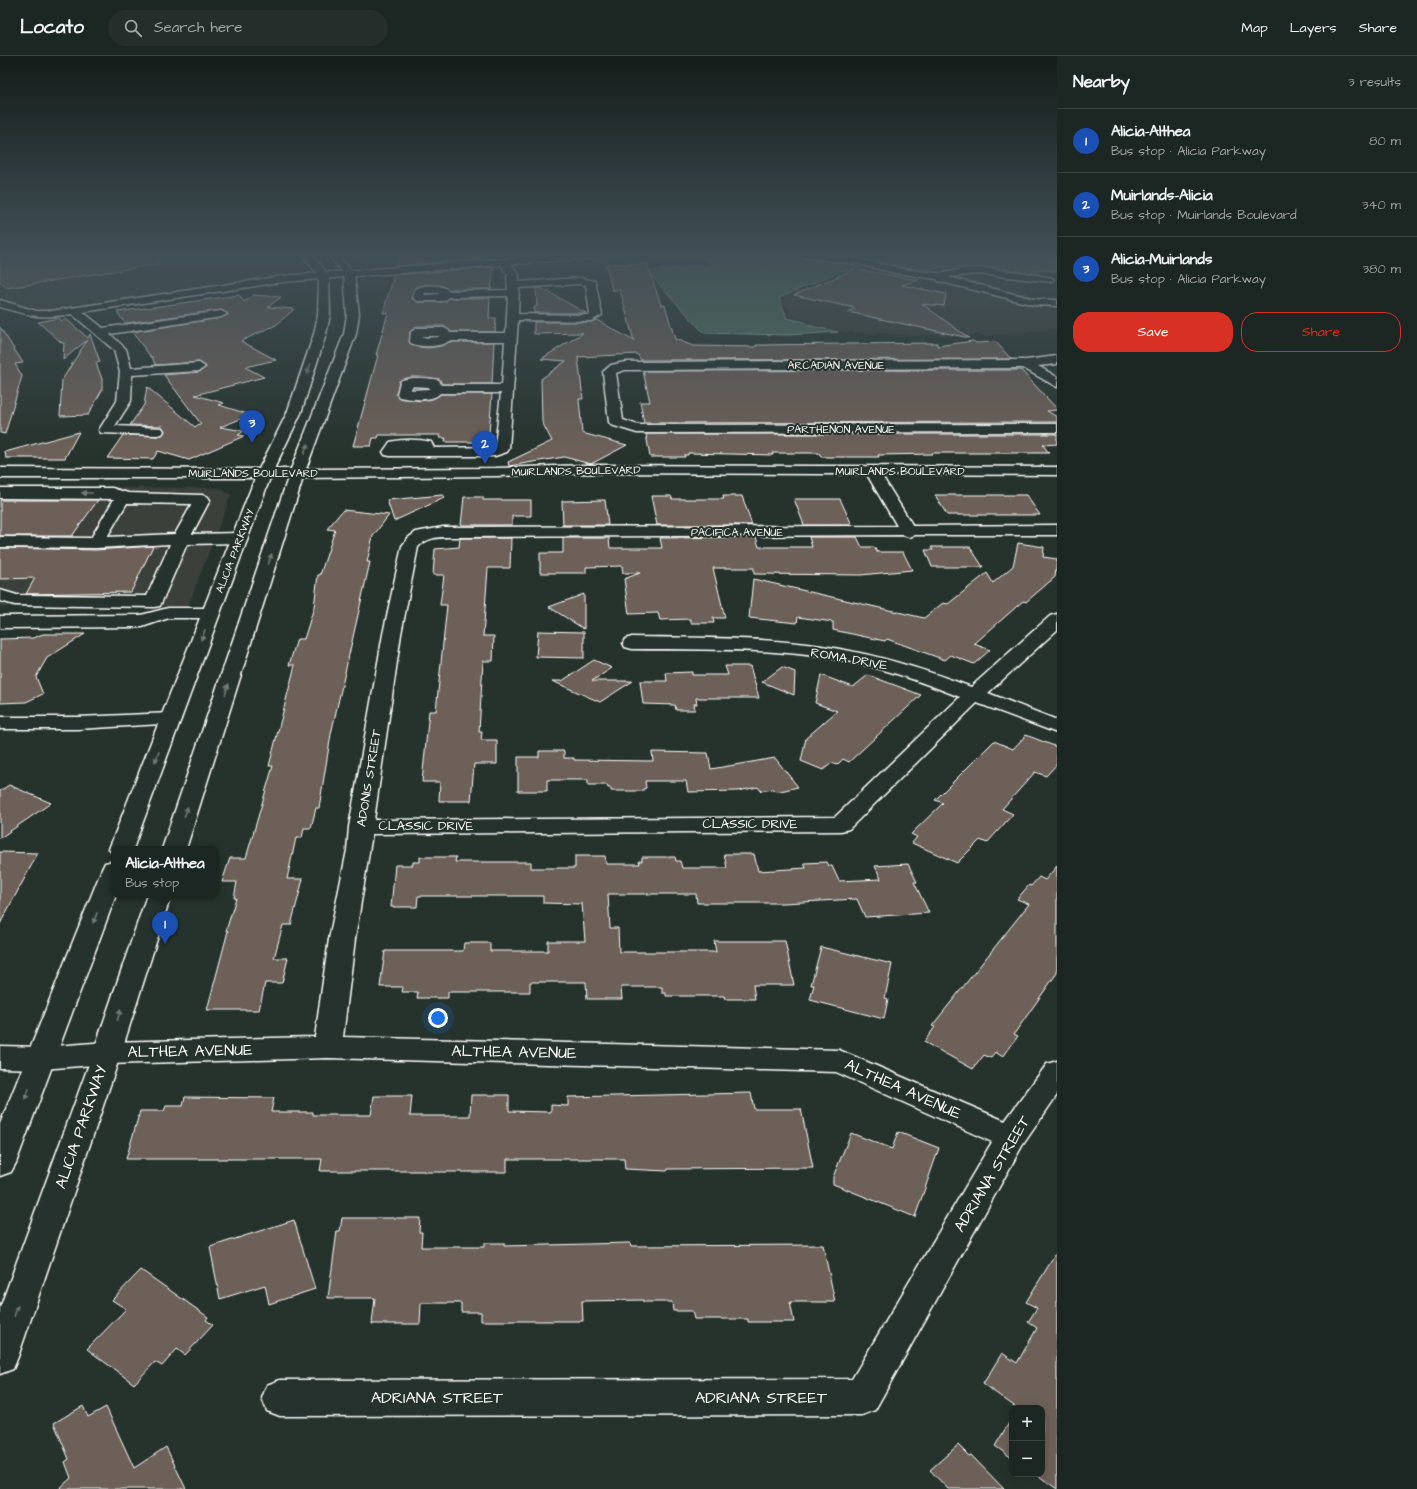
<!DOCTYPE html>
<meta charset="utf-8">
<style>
body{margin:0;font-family:"Architects Daughter",sans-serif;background:#252e2a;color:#f1f3f6}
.controls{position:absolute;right:12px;bottom:12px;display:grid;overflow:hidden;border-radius:8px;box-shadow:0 2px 10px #0003}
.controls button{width:36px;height:36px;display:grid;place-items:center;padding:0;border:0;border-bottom:1px solid #3a4340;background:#1c2622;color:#f1f3f6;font:20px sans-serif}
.you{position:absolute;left:438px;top:962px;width:14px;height:14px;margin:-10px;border:3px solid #fff;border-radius:50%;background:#1a73e8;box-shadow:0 0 0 6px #1a73e833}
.badge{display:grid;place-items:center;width:26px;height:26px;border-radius:50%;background:#d93025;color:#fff;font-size:13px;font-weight:700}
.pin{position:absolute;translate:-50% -33px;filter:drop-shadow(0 1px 2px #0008)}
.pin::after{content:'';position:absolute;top:21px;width:14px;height:12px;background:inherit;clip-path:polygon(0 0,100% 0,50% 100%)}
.popup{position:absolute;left:111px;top:790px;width:108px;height:52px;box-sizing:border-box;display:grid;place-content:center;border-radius:8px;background:#1c2622;filter:drop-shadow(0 1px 3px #0005);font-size:13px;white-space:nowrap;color:#a0a5a5}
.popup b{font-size:15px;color:#f1f3f6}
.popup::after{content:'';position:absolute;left:50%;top:100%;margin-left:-8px;border:8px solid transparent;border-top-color:#1c2622}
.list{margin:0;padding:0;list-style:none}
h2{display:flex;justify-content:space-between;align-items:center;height:52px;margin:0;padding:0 16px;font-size:17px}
h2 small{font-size:13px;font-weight:400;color:#a0a5a5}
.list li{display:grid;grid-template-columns:26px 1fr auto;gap:12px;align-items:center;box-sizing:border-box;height:64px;padding:0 16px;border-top:1px solid #3a4340}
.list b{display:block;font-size:15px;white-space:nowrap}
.list p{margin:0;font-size:13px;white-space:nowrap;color:#a0a5a5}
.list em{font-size:13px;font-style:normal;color:#a0a5a5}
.actions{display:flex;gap:8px;padding:12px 16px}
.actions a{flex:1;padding:9px 0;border:1px solid #d93025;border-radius:16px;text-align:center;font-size:14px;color:#d93025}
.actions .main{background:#d93025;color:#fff}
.icon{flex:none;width:22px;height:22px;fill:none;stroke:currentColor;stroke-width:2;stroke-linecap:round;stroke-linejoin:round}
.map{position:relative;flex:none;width:1057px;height:1433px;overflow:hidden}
header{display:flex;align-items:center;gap:24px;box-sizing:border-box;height:56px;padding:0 20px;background:#1c2622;border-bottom:1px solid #3a4340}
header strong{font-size:19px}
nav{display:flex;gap:22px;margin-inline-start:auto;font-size:14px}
.search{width:280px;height:36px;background:#252e2a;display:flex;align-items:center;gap:10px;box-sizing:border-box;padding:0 14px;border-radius:22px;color:#a0a5a5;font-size:15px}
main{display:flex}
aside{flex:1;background:#1c2622}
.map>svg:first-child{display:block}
</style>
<header>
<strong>Locato</strong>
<div class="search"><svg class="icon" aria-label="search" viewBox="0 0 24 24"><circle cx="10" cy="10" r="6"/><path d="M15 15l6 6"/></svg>Search here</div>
<nav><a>Map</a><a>Layers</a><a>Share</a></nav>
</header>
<main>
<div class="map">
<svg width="1057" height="1433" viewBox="0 0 1057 1433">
<rect width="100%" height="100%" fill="#26332d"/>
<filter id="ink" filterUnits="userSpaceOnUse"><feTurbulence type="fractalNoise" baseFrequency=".025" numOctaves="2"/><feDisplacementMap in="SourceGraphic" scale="8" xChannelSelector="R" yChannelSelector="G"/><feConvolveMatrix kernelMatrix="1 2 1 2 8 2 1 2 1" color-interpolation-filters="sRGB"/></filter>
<g filter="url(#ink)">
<path fill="#3b413a" d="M0,198h292l16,13 -12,5 -252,39 -44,-11z
M345,198h187l5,4 -173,11z
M944,211l6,2 15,-1 58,7 2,7 -8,2 10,3 -8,2 15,7 12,10 11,5v18l-46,5 -55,2 -112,-4 -35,-8 1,-3 -22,-5 2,-5 -8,-9 1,-4 65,-28 15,-2 41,8 9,-2 6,1z
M0,431l218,1 13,7 -43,111 -188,1z"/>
<path fill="#52745e" stroke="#a8baae" d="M697,198h360v17h-17l-17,3 -62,-7h-18l-17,4 -45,-1 -20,-4 -23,6 -59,26 8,20 18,4 2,3 31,7 -50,3 -84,-2 -57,-62 68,-6z"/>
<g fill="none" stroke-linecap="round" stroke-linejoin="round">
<path stroke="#8fa5a4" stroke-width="3.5" d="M1030,198l27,2"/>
</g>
<path fill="#6d6159" stroke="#fff" d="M0,198h158v10l-151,24 -7,-6z
M438,198h57v4l-99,8 3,-9z
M606,208h41l14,41h4l10,34 18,7 63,1v-2l181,-2v3l36,-5 3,2 20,-1 15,17 -370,1 -4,-6 -59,3 5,42h-4l3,34 45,12 -36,19 -27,-7 -55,9 -1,-4 44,-21 -10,-19 -1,-43 25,-18 -25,-2 42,-26 -49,1v-12h57l6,-2 37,21 -14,-51h-8z
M494,211l-3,22h-42l-7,-3 -16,-2 -12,5 -2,9 6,4h24l7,-4h41l-1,20h7l-1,14h-44l-7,-6h-27l-7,6 -1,10 8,5 12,1 12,-2 8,-4h45l-2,42h-50l-3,-5 -27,-2 -13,4 -3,13 3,4 22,3 11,-2 9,-5h51l-3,40 -5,-2v10h-39l1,-4h-7l1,-3h-61l-1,3h-5l-2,8h-18l25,-91h-2l12,-42h-5l11,-38z
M855,213l64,11 -17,5 44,9 -2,12 -22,-2 47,34 -121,-26 7,-4 -61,-13z
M536,232h5l45,25h-52v-6h3z
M239,239l5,7 10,-7 27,2 -13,10 26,2 -18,16 -35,16 35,19 -31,7 19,10 -69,18 29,8 -5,2 32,10 -31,12 24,4 -6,4 6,1 -55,24 -31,-9 -5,8 -46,-1 16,-23 34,1 5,-1 3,-3 -3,-6 -32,-1 14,-20 3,-18 48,40 4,-3h2l-37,-49 35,-3 7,-5 -7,-5 -43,3 -3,-5v-3h-2l-19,-25 89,-14 7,-3 -7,-5 -96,13 -8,-11z
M59,262l3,3 4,-2 22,19 2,-4 10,28 -4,1 6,16v11l-14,25 -28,1 2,-36 25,-40 -24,20 1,-17h-2l-24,-21z
M0,271l23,36 -8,1 7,12 -17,58 -5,-1z
M1021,314l36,39v1l-10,1 10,6v5l-413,1 -4,-21h10l-7,-31z
M79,376l-14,26h-59l-1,-6z
M646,378h411v10l-14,1 6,8h-117v1l-54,1 1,2h-58l-2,-4h-47l1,2 -85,-2v2h-4l1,2h-35z
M443,439l1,3 -50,23 -7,-21z
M935,439h91l14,20h-93z
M651,440h20l1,3h52l-1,-3h19l10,29h-95z
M464,441h19v3h48v16h-19v9h-51z
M794,443h46l12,26h-48z
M0,444h98l-26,36h-72z
M605,444l3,25h-45l-1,-24z
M343,454l46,5 -16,21 -6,26h3l-39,172 -12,74h-3l-5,20h-7l-2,10h-6l-9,41h16l-12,46h-8l-9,33h14l-6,25h-17l-6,27h-52l16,-60 5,-19h-2l10,-33h-2l3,-16h-15l8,-24h16l27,-92h-4l26,-101h-6l8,-26h7l10,-32 4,-32h2l15,-45 -8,-1z
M756,481l3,10h53l-3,-10h48l5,10h12l3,5h26l9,18 -51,5 -107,-1v-6h-41l12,50h-12l1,5h-23v-4l-31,1 -2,-7 -29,1 -5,-35 16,-6h-17l-1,-7 -36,1v6h-46v-20h23v-15h46l1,10h52l-2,-10z
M460,482h51l-1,30h-22l-3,41 -2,27h11l-1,25h-10l-4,71h3l-1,8h16v24h-23l-3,37h-32l1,-19h-18l7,-71h7l11,-106h-7l4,-30h-11l2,-26 24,-2z
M1018,487l26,4 -1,10 14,2 -2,18 -29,25 -3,-1 -49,43 16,6 -16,14 -23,-9 -6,5 -58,-21 -2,2 -52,-11v-8l-35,-5 -1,6 -48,-5 4,-39 171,39 19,-15 5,1 39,-31 6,10 20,-17z
M153,490l-22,46 -105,2 9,-16 -35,1v-31l96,2z
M931,491h39l13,20h-51l-7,-17h8z
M584,538v35l-35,-22z
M538,575l46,1v26l-48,-1z
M43,578h42l-38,24 -11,19 7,17 -17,8 -26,1v-64l33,-1z
M594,604l18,8 -20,13h41l-33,21 -48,-21h10z
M725,610h25l9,32h-63l1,6h-3l1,6h-19l-1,-5 -32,-1 -3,-23h27l-1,-8 26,-1v3h36z
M782,611l13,5 -1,23 -32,-13z
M821,619l32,12 15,-12 53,20 -72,67 -6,-3 -6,6 -5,-2 -9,7 -22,-9 5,-23 31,-27 -22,-8z
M1026,679l31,12v17l-11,12 -11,-4 -33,37 11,5 -26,29 -7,-3 -23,23 -45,-20 5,-6 -6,-3 32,-31 -8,-3 59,-59 19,8z
M539,695h25v7h10v2l79,1 -1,-9 56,1 3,16 64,-11 23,29 -22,5 -3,-3 -12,2 -3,-4 -20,4 -50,1 -2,-11h-41l1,7 -3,1v2h-32v-3h-3l-1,-3h-19v-5h-41v11h-29v-34h21z
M9,729l42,18 -51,35v-47z
M0,796l38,1 -38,71z
M724,798h30l4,17 48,-3 -2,-5 23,-1 2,4h3l7,15 42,-2 -6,-13 33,-2 9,18h-3l15,31 -64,4 -8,-18 -73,4h-87l-1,-9h-88l2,34h8l1,24h97l-2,-11h71l9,44h-41l2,14h-30l-1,-3h-58v-3h-4v-6h-41l1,12h-35l-1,-17h-56v10h-82v6h-31l1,-6h-16l1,-5h-23l5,-36h78l1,-8h26v8h58v-10h37l-3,-37 -39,-1v-7h-125l-1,11h-26l4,-42h18v-3h7v-5h36l-1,5h76v6h44v-12h30l1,8h34l-1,-3h3v-4h33l1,4h4l2,7h45z
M1057,810v107l-43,61 4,2 -15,21 -8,-5 -4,6 -7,-3 -11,14 -49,-27 11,-15 -3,-1 97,-122 -12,-5 12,-14 2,1 8,-9 6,3z
M821,891l71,17 -7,34 3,1 -4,20 -74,-19 4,-15h-3z
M751,1037l3,16h47l12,59 -145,1 -1,2 -42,-2 -1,-10h-117v13h-83v-1h-104l2,-12h-196l14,-48h24l2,-5h17l2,-9 89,1 -3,14h42v3h58l3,-19h38l-2,20h60l1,-21h38v16l42,1v-7l17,1v-9z
M898,1076l41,16 -24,69 -82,-33v-7l18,-44 41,16z
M342,1162h78l-1,14h3l-1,15h63v-4h20v3l126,-3 1,3 192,-1 12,57h-45l4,20h-46v-3h-54l-2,-8h-19l-1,-9h-29v-2l-61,1 1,20h-102v-9h-20v-9h-40l-1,21h-48l3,-26h-47l9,-67h3z
M294,1164l21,69 -46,15 -4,-19 -45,14 -10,-52z
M1057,1196v237l-21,-15h6v-66h-25l-34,-24 19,-31 15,10 20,-35 -9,-6 9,-14 -11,-6z
M141,1214l67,47 -2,3 7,5 -28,30 -8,-6 -15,17 -7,-4 -21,22 -47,-35 39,-40 -14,-9z
M83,1350l5,11 18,-10 28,61 32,-21 20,42h-127l12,-11 -6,-16 4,-3 -15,-36z
M1012,1362v40l-17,-12z
M958,1389l11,11 2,-1 33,34h-56l-18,-19z"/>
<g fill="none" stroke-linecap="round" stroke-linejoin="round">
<defs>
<path id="minor" d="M572,198h41l-5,3 -97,7 8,11 -1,7 62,-4 15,3 7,34 -11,6 -73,-1 -9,129 -2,3 -12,4h-105l-5,-1 -2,-3 7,-10c12,-3 29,-3 41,0l3,6 61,-1 6,-54h-61c-7,9 -30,6 -41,4l-2,-3 3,-12c4,-6 31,-4 39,-2l2,5h61l3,-44h-57c-4,6 -33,7 -38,1l1,-10 6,-4h27l4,2 2,3h56l2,-37 -60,1 -2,3 -4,1h-24l-5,-3 2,-8c5,-6 29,-6 33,1l60,-1 -1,-13 1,-2 -7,-10 -219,17 -199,30 20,16 118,-17 6,3 -6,3 -111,17 16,15 5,19 68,-5 6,4 -6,4 -67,4 -1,26 -16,25 47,2 2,3 -2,3 -5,1 -56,-2 -2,-3 18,-29 3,-29 -6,-22 -42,-36c-33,5 -41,2 -72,-7v-7l36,11h15l231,-35zM580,228l6,1 4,29 -1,1 -71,-1 1,-26zM425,237h13l1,1 -15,1zM423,280h16v1l-17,1zM412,330l17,1v2l-18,1z
M796,198c49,-4 94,17 143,19 10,0 22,-5 33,-5 26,0 51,5 76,9l4,1 1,2 -1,2 -72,-8 -32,3 86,22 23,1v6l-23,-1 -96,-24 -1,-2 -42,-6 -36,-9 -58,-7z
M1057,300v8l-19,2 19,11v10l-34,-19 -398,2 -9,3 7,47 15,5 419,-1v8l-420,1 -26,-8 -2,-3 -6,-50 8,-7 14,-3 401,-2z
M872,411l5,1 36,58 144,-1v10h-142l-6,2 -6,-2 -455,2c-12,0 -21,1 -30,10l-17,87 -27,186 461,-3 125,-120c-31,-12 -62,-24 -95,-32 -76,-18 -156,-15 -233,-16l-7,-2 -2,-4 2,-4 7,-2c67,1 136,0 202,11 48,8 92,22 137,39l79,-71 7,-2v16l-69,63 69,27v13l-80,-30 -128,126 -8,2 -469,3 -17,105 -12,98 496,13 166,71 42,-57 10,-3v34l-35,51 -147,264 -13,5 -582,1 -13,-5 -5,-13 5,-13 13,-5 572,-1 140,-237 -156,-70 -508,-14 -221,6 -65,5 -42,-1v-22l42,1 65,-5 208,-5 14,-98 18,-89 2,-23 34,-193 19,-88 6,-8 8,-6 27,-5 454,-1 -32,-55 2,-3z
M0,432h112l16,5 74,2 6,2 2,3 -18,34 48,-1 6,1 2,4 -2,4 -6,1 -53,1 -27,62 -6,1 -139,-2 -15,-4v-11l17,5 130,1 23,-52 -74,4 -96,-1v-10l91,1 23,-39 -114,-1zM127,447l65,1 -17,30 -68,3z
M168,552h43l6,1 3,4 -3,4 -6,1h-42l-27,9 -142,1v-12l141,-1z
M171,657l7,2 3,4 -3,4 -100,6h-78v-12h78z"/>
<path id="major" d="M302,198h10l17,22 1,39 -4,19 -25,79 -27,56h17l53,-135 3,-20 -3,-40 -17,-20h10l17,19 5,41 -3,20 -50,135 190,-1 92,-3 469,2v8l-469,-2 -92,3 -193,2 -117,371h-24l126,-371h-18l-137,371h-19v6l-1,-1 -4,-5 146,-371h-255v-10l259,1 28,-56 27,-79 4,-19 1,-39z
M114,805v34h2l-100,268 -5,9 -11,4v-52l102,-255 3,-6z
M147,839h24l-50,158 -103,304 -5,12 -13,5v-66l93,-255z"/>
</defs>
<use href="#minor" stroke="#fff" stroke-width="3"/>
<use href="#major" stroke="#fff" stroke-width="3"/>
<path stroke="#fff" stroke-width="1.5" stroke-dasharray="0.5 1.5" stroke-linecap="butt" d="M948,198l13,3
M1051,209l6,-2"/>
<use href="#minor" fill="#26332d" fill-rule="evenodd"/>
<use href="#major" fill="#26332d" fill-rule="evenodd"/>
</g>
<defs><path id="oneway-solid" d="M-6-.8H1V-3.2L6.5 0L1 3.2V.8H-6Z"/></defs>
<g fill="#727a76">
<use href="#oneway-solid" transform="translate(309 313) rotate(108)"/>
<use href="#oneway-solid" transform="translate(306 393) rotate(-70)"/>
<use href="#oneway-solid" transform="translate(87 437) rotate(180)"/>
<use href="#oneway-solid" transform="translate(270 503) rotate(-72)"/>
<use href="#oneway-solid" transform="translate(203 579) rotate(111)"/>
<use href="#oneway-solid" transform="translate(227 633) rotate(-72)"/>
<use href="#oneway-solid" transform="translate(157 701) rotate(111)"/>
<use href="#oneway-solid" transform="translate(186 756) rotate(-72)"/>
<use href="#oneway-solid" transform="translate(95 862) rotate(111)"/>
<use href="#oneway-solid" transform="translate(119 959) rotate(-72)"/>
<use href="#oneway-solid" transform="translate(27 1038) rotate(112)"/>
<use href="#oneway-solid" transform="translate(16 1255) rotate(-71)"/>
</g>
</g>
<linearGradient id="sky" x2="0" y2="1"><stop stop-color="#151c19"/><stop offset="0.5" stop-color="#415057"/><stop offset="1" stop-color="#415057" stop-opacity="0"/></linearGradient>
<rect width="1057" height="398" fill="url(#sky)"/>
<g text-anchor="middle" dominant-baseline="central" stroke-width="4" stroke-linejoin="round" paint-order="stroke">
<g font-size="11" fill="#fff" stroke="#26332d">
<text x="836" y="309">ARCADIAN AVENUE</text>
<text x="841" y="373">PARTHENON AVENUE</text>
<text transform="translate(576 415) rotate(-1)">MUIRLANDS BOULEVARD</text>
<text x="900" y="415">MUIRLANDS BOULEVARD</text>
<text x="253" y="417">MUIRLANDS BOULEVARD</text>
<text x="737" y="476">PACIFICA AVENUE</text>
<text transform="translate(235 495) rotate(-69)">ALICIA PARKWAY</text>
</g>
<g font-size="13" fill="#fff" stroke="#26332d">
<text transform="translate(849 603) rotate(10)">ROMA DRIVE</text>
<text transform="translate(369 722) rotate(-81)">ADONIS STREET</text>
<text x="750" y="768">CLASSIC DRIVE</text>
<text x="426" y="770">CLASSIC DRIVE</text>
</g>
<g font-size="16" fill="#fff" stroke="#26332d">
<text transform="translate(190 995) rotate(-1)">ALTHEA AVENUE</text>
<text transform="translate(514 996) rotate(1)">ALTHEA AVENUE</text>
<text transform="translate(903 1033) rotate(24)">ALTHEA AVENUE</text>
<text transform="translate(81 1071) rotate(-71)">ALICIA PARKWAY</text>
<text transform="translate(992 1118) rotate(-59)">ADRIANA STREET</text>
<text x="437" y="1342">ADRIANA STREET</text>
<text x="761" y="1342">ADRIANA STREET</text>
</g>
</g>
</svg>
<div class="controls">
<button>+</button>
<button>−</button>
</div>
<div class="you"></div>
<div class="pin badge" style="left:165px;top:888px;background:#1a4fb4">1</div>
<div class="popup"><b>Alicia-Althea</b>Bus stop</div>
<div class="pin badge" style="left:485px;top:408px;background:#1a4fb4">2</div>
<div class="pin badge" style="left:252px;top:387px;background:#1a4fb4">3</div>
</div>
<aside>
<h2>Nearby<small>3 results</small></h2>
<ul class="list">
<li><span class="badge" style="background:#1a4fb4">1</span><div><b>Alicia-Althea</b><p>Bus stop · Alicia Parkway</p></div><em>80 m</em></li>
<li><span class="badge" style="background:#1a4fb4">2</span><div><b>Muirlands-Alicia</b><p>Bus stop · Muirlands Boulevard</p></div><em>340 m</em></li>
<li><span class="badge" style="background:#1a4fb4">3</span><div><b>Alicia-Muirlands</b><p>Bus stop · Alicia Parkway</p></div><em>380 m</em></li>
</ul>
<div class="actions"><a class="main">Save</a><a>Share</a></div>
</aside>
</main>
